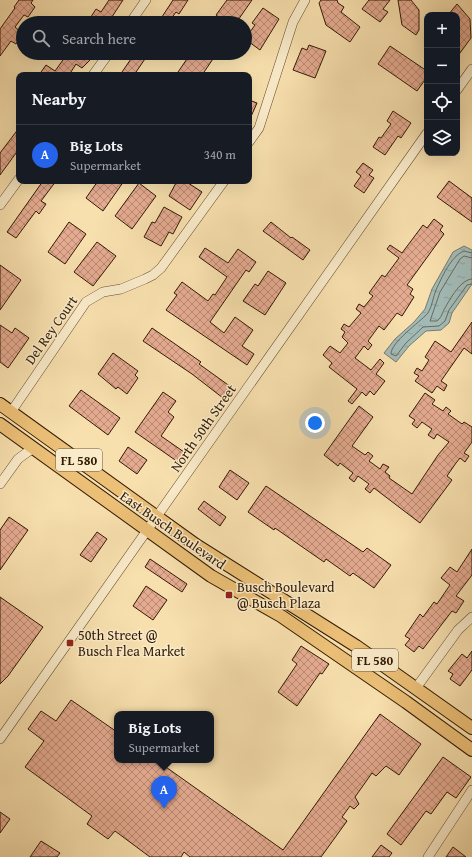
<!DOCTYPE html>
<meta charset="utf-8">
<style>
body{margin:0;font-family:"Gentium Book Plus",serif;background:#242831;color:#f1f3f6}
.controls{position:absolute;right:12px;top:12px;display:grid;overflow:hidden;border-radius:8px;box-shadow:0 4px 16px #0002}
.controls button{width:36px;height:36px;display:grid;place-items:center;padding:0;border:0;border-bottom:1px solid #363941;background:#171b24;color:#f1f3f6;font:20px sans-serif}
.you{position:absolute;left:315px;top:423px;width:14px;height:14px;margin:-10px;border:3px solid #fff;border-radius:50%;background:#1a73e8;box-shadow:0 0 0 6px #1a73e833}
.badge{display:grid;place-items:center;width:26px;height:26px;border-radius:50%;background:#2563eb;color:#fff;font-size:13px;font-weight:700}
.pin{position:absolute;translate:-50% -33px;filter:drop-shadow(0 1px 2px #0008)}
.pin::after{content:'';position:absolute;top:21px;width:14px;height:12px;background:inherit;clip-path:polygon(0 0,100% 0,50% 100%)}
.popup{position:absolute;left:114px;top:711px;width:100px;height:52px;box-sizing:border-box;display:grid;place-content:center;border-radius:8px;background:#171b24;filter:drop-shadow(0 1px 3px #0005);font-size:13px;white-space:nowrap;color:#9ea1a6}
.popup b{font-size:15px;color:#f1f3f6}
.popup::after{content:'';position:absolute;left:50%;top:100%;margin-left:-8px;border:8px solid transparent;border-top-color:#171b24}
.list{margin:0;padding:0;list-style:none}
h2{display:flex;justify-content:space-between;align-items:center;height:52px;margin:0;padding:0 16px;font-size:17px}
h2 small{font-size:13px;font-weight:400;color:#9ea1a6}
.list li{display:grid;grid-template-columns:26px 1fr auto;gap:12px;align-items:center;box-sizing:border-box;height:60px;padding:0 16px;border-top:1px solid #363941}
.list b{display:block;font-size:15px;white-space:nowrap}
.list p{margin:0;font-size:13px;white-space:nowrap;color:#9ea1a6}
.list em{font-size:13px;font-style:normal;color:#9ea1a6}
.icon{flex:none;width:22px;height:22px;fill:none;stroke:currentColor;stroke-width:2;stroke-linecap:round;stroke-linejoin:round}
.map{position:relative;flex:none;width:472px;height:857px;overflow:hidden}
.search{position:absolute;background:#171b24;box-shadow:0 4px 16px #0002;left:16px;top:16px;width:236px;height:44px;display:flex;align-items:center;gap:10px;box-sizing:border-box;padding:0 14px;border-radius:22px;color:#9ea1a6;font-size:15px}
.panel{position:absolute;background:#171b24;box-shadow:0 4px 16px #0002;left:16px;top:72px;width:236px;height:112px;border-radius:8px}
.map>svg:first-child{display:block}
</style>
<div class="map">
<svg width="472" height="857" viewBox="0 0 472 857">
<defs>
<pattern id="water-ripples" width="26" height="14" patternUnits="userSpaceOnUse"><rect width="26" height="14" fill="#a2bab6"/><path d="M2 4q2-2 4 0t4 0M15 11q2-2 4 0t4 0" fill="none" stroke="#8c9f9b"/></pattern>
<pattern id="building-cross-hatch" width="8" height="8" patternUnits="userSpaceOnUse"><rect width="8" height="8" fill="#e5ab91"/><path d="M0 0l8 8M0 8l8-8" fill="none" stroke="#ba8a74"/></pattern>
</defs>
<rect width="100%" height="100%" fill="#f8e0ae"/>
<filter id="stains"><feTurbulence type="fractalNoise" baseFrequency=".005" numOctaves="4"/><feColorMatrix values="0 0 0 0 .2 0 0 0 0 .09 0 0 0 0 .02 0 0 0 .5 -.17"/></filter>
<radialGradient id="worn" r=".72"><stop offset=".6" stop-color="#630" stop-opacity="0"/><stop offset="1" stop-color="#630" stop-opacity=".3"/></radialGradient>
<path fill="url(#water-ripples)" stroke="#757a6e" d="M464,246l8,4v34l-20,29 -3,10 -8,7 -15,1 -17,15 -13,16 -12,-9 11,-14 19,-17 11,-13 7,-20 21,-37z"/>
<g fill="none" stroke-linecap="round" stroke-linejoin="round">
<path stroke="#6a6a5c" stroke-width="1" d="M472,253l-8,-2c-13,5 -22,26 -28,39 -3,7 -4,17 -8,23 -9,10 -37,29 -37,41l5,2 10,-13 17,-16 16,-1 6,-5 4,-11 18,-25 5,-1
M472,258l-8,-2 -4,3 -20,33 -10,29h7c5,-4 5,-8 8,-13 5,-9 16,-29 27,-29"/>
</g>
<path fill="url(#building-cross-hatch)" stroke="#311a03" d="M19,0h14l-2,3 4,4 -7,10 -4,-2 -9,12 8,7 -7,10 -5,-3 -11,15v-27l15,-21 -1,-1z
M109,0h14l-15,23h-21l9,-14 5,3z
M173,0h15l-9,14 -3,-2 -8,11h-10z
M227,0h25l-16,23h-9l-11,-8z
M321,0h16l1,3 6,4 -3,5 19,15 -10,15 -24,-17 -7,-22z
M369,0h21l-7,9 5,3 -8,10 -18,-13z
M398,0h13l8,10v20l-3,5 -14,-10z
M457,4l13,15 1,19 -14,19v-42h-9z
M263,8l16,11 -19,31 -15,-11 10,-14 -3,-2z
M309,45l17,6 -11,27 -22,-8 9,-22 5,2z
M390,46l37,25v6l-10,14 -39,-27z
M68,53h17l7,5 -10,10 -6,-4 -7,11h-30l7,-10 9,6z
M135,53h14l-15,22h-14z
M191,53h19l5,3 -13,19h-26z
M249,100l8,3 -8,18z
M393,111l18,12 -10,15 -3,-2 -13,19 -12,-8 6,-10 2,1 10,-14 -4,-3z
M19,128v21l-19,26v-22z
M363,163l10,7 -4,5 5,3 -10,15 -10,-7 7,-10 -5,-4z
M43,181h13l-15,20 5,3 -7,10 -3,-3 -20,27 -9,-6z
M98,181h26l-21,30 -17,-13z
M177,181h8l17,11 -12,18 -21,-14z
M449,181l23,17v24l-35,-25z
M139,183l17,13 -24,33 -17,-13z
M164,207l18,10 -9,17 -4,-2 -8,14 -17,-9 8,-15 3,1z
M434,219l9,7 -3,4 4,4 -37,51 6,4 -3,5 4,3 -12,19 -5,-3 -13,17 -5,-4 -11,15 4,4 -4,5 -4,-4 -9,12 16,12 9,-11 4,4 -8,11 9,7 -11,14 -4,-4 -4,5 -4,-4 -10,12 -4,-3 9,-12 -28,-22 3,-4 -9,-8 7,-9 10,7 8,-10 -6,-6 3,-5 -4,-3 3,-5 5,3 12,-14 -5,-4 3,-5 5,3 9,-11 -4,-3 13,-18 3,2 14,-19 -12,-9 3,-4 12,8 21,-28 4,3z
M69,222l17,12 -21,30 -17,-12z
M271,222l20,16 1,-1 18,13 -7,10 -40,-29z
M97,242l19,14 -23,30 -19,-14z
M205,248l23,15 10,-14 18,13 -7,10 -3,-2 -36,52 14,11 11,-16 18,13 -11,16 12,8 -7,11 -81,-55 11,-15 -3,-2 8,-11 26,19 5,-7 2,1 12,-18 -28,-20z
M0,265l21,15 -21,30z
M268,271l18,12 -21,32 -22,-14 12,-17 3,2z
M472,322v32l-8,-6 -23,33 6,4 -3,6 -7,-5 -5,7 -17,-12 4,-5 -5,-3 3,-5 5,3 7,-11 -4,-3 10,-16 16,11z
M0,325l12,8 3,-5 14,10 -21,30 -8,-6z
M152,328l49,34 -2,2 32,23 -8,11 -31,-24 -49,-33z
M113,353l25,18 -3,4 3,3 -11,16 -9,-7 -2,2 -18,-15z
M81,390l39,28 -12,17 -39,-29z
M163,392l13,9 -8,11 6,5 -13,19 23,16 -6,10 -43,-30z
M425,393l10,7 -3,4 11,7 3,-4 5,4 -3,3 14,10 2,-2 8,5v15l-8,11 5,3 -4,6 -5,-4 -4,5 -9,13 5,4 -32,43 -46,-35 -4,5 -5,-4 4,-5 -11,-8 -4,6 -5,-4 4,-5 -13,-10 -2,3 -14,-11 35,-49 14,11 -21,29 13,9 3,-3 5,4 -4,5 11,8 3,-5 6,3 -4,5 5,4 -1,2 23,16 26,-39 11,-13 -12,-8 -3,5 -6,-4 4,-6 -10,-7 -5,6 -5,-4 3,-4 -6,-4z
M128,447l19,13 -10,14 -18,-13z
M230,470l19,13 -12,17 -18,-13z
M266,486l97,66 4,-4 24,17 -17,23 -21,-15 -3,3 -24,-17 -2,3 -49,-34 -1,2 -26,-18z
M204,501l22,16 -6,9 -22,-17z
M9,517l19,13 -28,40v-40z
M97,532l10,7 -16,23 -11,-7z
M472,549v26l-16,21 8,5 -8,12 -4,-2 -29,38 -4,-3 -5,6 -9,-7 5,-6 -5,-3 15,-22 3,3 11,-15 3,2 13,-19 -9,-7 9,-11 7,5z
M150,559l37,25 -5,8 -37,-25z
M146,586l21,14 -14,20 -20,-14z
M0,597l43,30 -35,49 -8,8z
M301,646l28,18 -7,10 -2,-1 -23,33 -19,-14 19,-28 -5,-4z
M472,651v19l-12,16 -10,-7 3,-5 -5,-3 14,-17 5,4z
M71,700l46,32v28h39l127,90 97,-136 41,30 -22,31 -13,-9 -10,10 -4,-3 -17,24 4,7 -5,5 -4,-3 -8,11 5,4 -26,36h-131l-6,-5 -3,5h-31l-35,-26 -7,8 -21,-15 5,-8 -67,-49 19,-26 -16,-12 13,-18 15,10z
M443,757l28,20 -15,21 -9,-6 -16,22 -5,-3 -25,34 -14,-11z
M0,812l10,7 -10,14z
M41,841l19,12 -3,4h-27z
M381,845l11,8 -3,4h-17z
M453,847l13,10h-20z"/>
<g fill="none" stroke-linecap="round" stroke-linejoin="round">
<defs>
<path id="minor" d="M130,23l16,-23
M93,75l16,-22
M457,90l15,-21
M249,142l10,-14 34,-106 12,-22
M0,205l19,-26
M11,412l75,-110 17,-10 18,-3 24,-10 8,-4 8,-7 63,-87
M0,484l18,-25 15,-11
M416,688l42,-58 14,-13
M0,739l427,-606
M428,857l44,-67"/>
<path id="major" d="M0,404l196,141 160,101 116,82
M0,424l211,152 70,40 125,86 66,48"/>
</defs>
<use href="#minor" stroke="#634c2e" stroke-width="10"/>
<use href="#major" stroke="#311a03" stroke-width="14"/>
<use href="#minor" stroke="#faebca" stroke-width="9"/>
<use href="#major" stroke="#ecc077" stroke-width="12"/>
</g>
<g fill="#8f2418" stroke="#faebca" stroke-width="1.5">
<rect x="225" y="591" width="8" height="8" rx="2"/>
<rect x="66" y="639" width="8" height="8" rx="2"/>
</g>
<g text-anchor="middle" dominant-baseline="central" stroke-width="3" stroke-linejoin="round" paint-order="stroke">
<g fill="#faebca" stroke="#6d593f" stroke-width="1">
<rect x="56" y="449" width="46" height="22" rx="3"/>
<rect x="352" y="649" width="46" height="22" rx="3"/>
</g>
<g font-size="13" font-weight="bold" fill="#311a03">
<text x="79" y="460">FL 580</text>
<text x="375" y="660">FL 580</text>
</g>
<g font-size="14" fill="#311a03" stroke="#faebca">
<text transform="translate(51 330) rotate(-55)">Del Rey Court</text>
<text transform="translate(203 428) rotate(-55)">North 50th Street</text>
<text transform="translate(173 530) rotate(35)">East Busch Boulevard</text>
</g>
<g font-size="14" fill="#311a03" stroke="#faebca" text-anchor="start">
<text x="237" y="587">Busch Boulevard<tspan x="237" dy="16">@ Busch Plaza</tspan></text>
<text x="78" y="635">50th Street @<tspan x="78" dy="16">Busch Flea Market</tspan></text>
</g>
</g>
<rect width="100%" height="100%" filter="url(#stains)"/>
<rect width="100%" height="100%" fill="url(#worn)"/>
</svg>
<div class="controls">
<button>+</button>
<button>−</button>
<button><svg class="icon" aria-label="locate" viewBox="0 0 24 24"><circle cx="12" cy="12" r="6"/><path d="M12 2v4M12 18v4M2 12h4M18 12h4"/></svg></button>
<button><svg class="icon" aria-label="layers" viewBox="0 0 24 24"><path d="M12 4l9 5-9 5-9-5zM3 14l9 5 9-5"/></svg></button>
</div>
<div class="you"></div>
<div class="pin badge" style="left:164px;top:809px">A</div>
<div class="popup"><b>Big Lots</b>Supermarket</div>
<div class="search"><svg class="icon" aria-label="search" viewBox="0 0 24 24"><circle cx="10" cy="10" r="6"/><path d="M15 15l6 6"/></svg>Search here</div>
<section class="panel">
<h2>Nearby<small></small></h2>
<ul class="list">
<li><span class="badge">A</span><div><b>Big Lots</b><p>Supermarket</p></div><em>340 m</em></li>
</ul>
</section>
</div>
